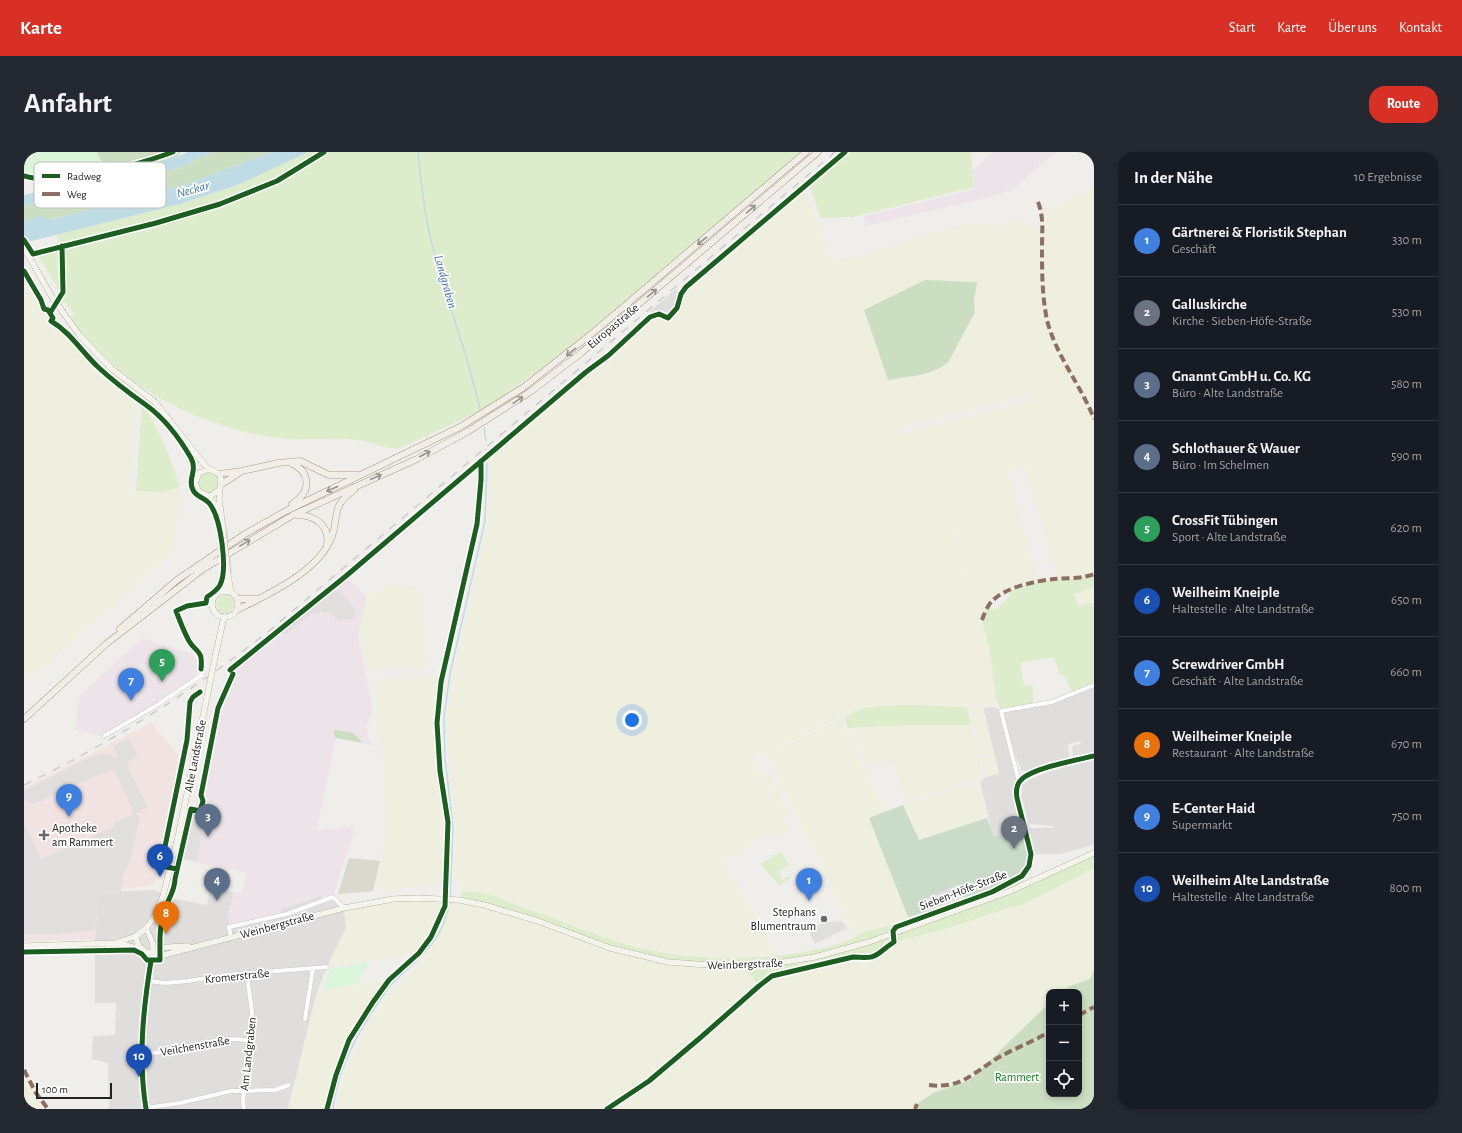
<!DOCTYPE html>
<html lang="de">
<meta charset="utf-8">
<style>
body{margin:0;font-family:"Alegreya Sans",sans-serif;background:#242831;color:#f1f3f6}
.controls{position:absolute;right:12px;bottom:12px;display:grid;overflow:hidden;border-radius:8px;box-shadow:0 2px 6px #0003}
.controls button{width:36px;height:36px;display:grid;place-items:center;padding:0;border:0;border-bottom:1px solid #363941;background:#171b24;color:#f1f3f6;font:20px sans-serif}
.scale{position:absolute;left:12px;bottom:10px;width:76px;box-sizing:border-box;padding-left:4px;border:2px solid #222;border-top:0;font-size:11px;line-height:14px;white-space:nowrap;color:#222;-webkit-text-stroke:3px #fff;paint-order:stroke}
.you{position:absolute;left:608px;top:568px;width:14px;height:14px;margin:-10px;border:3px solid #fff;border-radius:50%;background:#1a73e8;box-shadow:0 0 0 6px #1a73e833}
.badge{display:grid;place-items:center;width:26px;height:26px;border-radius:50%;background:#d93025;color:#fff;font-size:13px;font-weight:700}
.pin{position:absolute;translate:-50% -33px;filter:drop-shadow(0 1px 2px #0008)}
.pin::after{content:'';position:absolute;top:21px;width:14px;height:12px;background:inherit;clip-path:polygon(0 0,100% 0,50% 100%)}
.list{margin:0;padding:0;list-style:none}
h2{display:flex;justify-content:space-between;align-items:center;height:52px;margin:0;padding:0 16px;font-size:17px}
h2 small{font-size:13px;font-weight:400;color:#9ea1a6}
.list li{display:grid;grid-template-columns:26px 1fr auto;gap:12px;align-items:center;box-sizing:border-box;height:72px;padding:0 16px;border-top:1px solid #363941}
.list b{display:block;font-size:15px;white-space:nowrap}
.list p{margin:0;font-size:13px;white-space:nowrap;color:#9ea1a6}
.list em{font-size:13px;font-style:normal;color:#9ea1a6}
.icon{flex:none;width:22px;height:22px;fill:none;stroke:currentColor;stroke-width:2;stroke-linecap:round;stroke-linejoin:round}
.map{position:relative;flex:none;width:1070px;height:957px;overflow:hidden;border-radius:16px}
header{display:flex;align-items:center;gap:24px;box-sizing:border-box;height:56px;padding:0 20px;background:#d93025;color:#fff}
header strong{font-size:19px}
nav{display:flex;gap:22px;margin-inline-start:auto;font-size:14px}
.intro{display:flex;align-items:center;justify-content:space-between;box-sizing:border-box;height:96px;padding:0 24px}
h1{margin:0;font-size:28px}
.button{padding:10px 18px;border-radius:16px;background:#d93025;color:#fff;font-size:14px;font-weight:700}
main{display:flex;gap:24px;padding:0 24px}
aside{flex:1;background:#171b24;border-radius:16px;box-shadow:0 2px 6px #0003}
.map>svg:first-child{display:block}
</style>
<header>
<strong>Karte</strong>
<nav><a>Start</a><a>Karte</a><a>Über uns</a><a>Kontakt</a></nav>
</header>
<div class="intro"><h1>Anfahrt</h1><a class="button">Route</a></div>
<main>
<div class="map">
<svg width="1070" height="957" viewBox="0 0 1070 957">
<rect width="100%" height="100%" fill="#f0eeeb"/>
<path fill="#dfdedc" d="M652,137l3,4 -3,11 -5,8 -3,2 -12,-3 -3,2 -3,-2z
M1070,533v67l-21,4 -1,-10 9,-2 -1,-3 -12,3 1,13 -42,14h-5l-10,-23 -9,-36 37,-7z
M970,555l7,4 18,61 1,5 -4,7 9,45 -32,7 -13,-54 6,-5 13,-4 -16,-65z
M1070,608v85l-34,9h-24l-4,-5 -5,-21h27l-1,-2 -24,-2 -7,-26v-13l5,-4 23,-10z
M186,737l24,3 -6,26 105,-21 11,11 2,20 -19,39 -10,25 -29,117h-179l-1,-46 -16,-4 1,-23 22,-1 1,-32h-21v-73l4,-38 56,-2 15,8 37,7z"/>
<path fill="#f1e3e1" d="M127,571l30,35 -27,127 -55,7 -4,47 -71,2v-153z"/>
<path fill="#ede4e9" d="M969,0h64l-45,38 -26,8 -121,28 -1,-10 110,-27 -1,-19z
M322,424l20,20v7l-7,26v9l14,72 -7,17 5,18 -35,-7 -19,92 29,-2 7,-3 1,6 -21,66 -46,17 -58,13 -1,-9 6,-26 8,2 5,-21 -68,-14 12,-50 4,2 23,-112 12,-29z
M118,486l51,16 6,14 -4,9 -92,60 -28,-8 5,-34z"/>
<path fill="#d9d9cd" d="M325,706l31,3 -7,30 -35,3z"/>
<path fill="#efefdf" fill-rule="evenodd" d="M1070,35v387l-22,5h-13l-34,-112 -18,5 31,110 -31,10 -14,8 -11,20 -7,-10 -9,-22 -8,-54 -8,-24 7,24 8,54 20,44 11,73 -4,1 -95,-3 -26,4 -29,9 -46,23 -45,18 38,75 -28,5 -24,17 -13,5 53,96 -42,4 -76,-7 -30,-7 -128,-46 -33,-8 -6,1 -8,-18 2,-52 -8,-76 -1,-28 5,-38 37,-164 2,-63 95,-81 23,-17 41,-38 9,-3 9,4 9,-10 4,-14 5,-7 116,-99 8,14 19,50 6,5 15,3 71,-24 47,-12 28,2 21,-7 25,12v-20zM950,149l2,11 -24,44 -9,11 -9,4 -46,9 -24,-70zM1005,242l2,8 -132,33 -3,-7z
M0,127l13,25 17,23 82,75 -7,85 7,4 27,1 17,-5 -7,66 -149,131z
M364,434l31,1 7,80 -60,2 -7,-40 7,-26v-7z
M1070,435v20l-4,-4 -11,3 -6,-12z
M416,525l-4,46 2,48 8,51 -2,48 -4,13 -4,2 -57,6 -1,-7 8,-50 -3,-79 -11,-76z
M945,555l14,1 16,65 -13,4z
M816,567l46,93 -17,7 41,102 -45,10 -10,6 -90,-185 32,-12z
M889,573h58l8,36 2,17 -74,22 -15,-39 -27,1 -17,-34z
M745,620l21,42 -7,4 -21,-43z
M956,630l7,36 -68,22 -16,-35z
M1070,716v102l-4,9 -20,7 -9,6h-12v11l-79,77 -37,13 -16,11 -2,5h-579l8,-33 12,-27 18,-34 25,-32 29,-26 -9,-4 -92,14 19,-39 -2,-20 73,-10 67,7 126,43 132,18 17,20 13,-10 16,-4 65,-15 12,1 9,-1 20,-15 51,-13 47,-17 39,-10z
M365,828l-16,22 -24,38 -13,35 -9,34h-39l29,-117z
M0,918l12,23 12,16h-24z"/>
<path fill="#ddeccb" d="M284,0h494l-238,200 -79,57 -85,39 -5,1c-16,-3 -33,-10 -48,-10 -24,-1 -47,2 -70,-1 -80,-11 -158,-53 -206,-119l3,-5 -9,-12h-4l-2,-4 1,-6 -23,-38 22,-5 -2,-14 123,-31 60,-20z
M823,0h124l3,35 -121,30 -32,1 -12,-34z
M118,251c17,25 28,55 38,84l-17,5 -27,-1z
M174 330a10 10 0 1 1 20 0a10 10 0 1 1-20 0Z
M1070,422v13l-21,7 6,12 11,-3 4,4v78l-20,9 -10,-18 -5,-2 -5,-17 -34,6 4,22 9,1v19l-32,6 -5,-12 -6,-46 -8,-33 6,-13 7,3 15,-14 -3,-4 22,-8 24,-5h19z
M192 452a9 9 0 1 1 18 0a9 9 0 1 1-18 0Z
M897,553l46,2 4,18h-58l-65,3 -3,-10c14,-15 57,-13 76,-13z
M757,700l8,14 -10,5 3,9 7,-4 2,2 -12,7 -19,-21z
M1070,701v15l-69,36 -17,4 -63,21 -51,13 -20,15 -9,1 -12,-1 -65,15 -16,4 -13,10 -17,-20h-20l-84,-11 -103,-35 -75,-19 2,-9c18,-3 39,7 55,13 38,13 74,29 112,40 63,18 152,18 215,-3 8,-2 14,-8 22,-11 14,-4 30,-5 44,-10l-2,-4 43,-15 -1,-3 2,-1 2,3 9,-3 2,4 57,-26 3,8z"/>
<path fill="#cbdec1" d="M45,0h112l-4,5 -86,22 -11,-21z
M189,0h59l-88,33 -135,35 -10,-4 -15,5v-15l154,-38z
M901,128l52,2 -3,19 1,11 -26,49c-15,15 -41,15 -61,19l-24,-70z
M311,578l18,3 10,10 -27,-5 -3,-5z
M1070,818v139h-179l2,-5 16,-11 37,-13 79,-77v91h30v-102h-18l9,-6 20,-7z"/>
<path fill="#cadbca" d="M879,653l16,35 68,-22 7,18 31,-7c3,11 8,25 4,36 -6,17 -48,30 -64,37l-7,-17 -35,15 5,11 -20,6 -39,-99z"/>
<path fill="#daf5da" d="M0,0h73l6,12 -37,8 -3,4 -39,-4 2,-17 -2,-1z
M345,810l-12,22 -34,5 7,-20z"/>
<path fill="#e0dfde" d="M309,437l4,3 2,-2 18,21 -3,2 3,3 -5,3 -10,1 -2,2 -11,-11 -4,2 -3,-2 -4,3 -5,-1 -29,22 -3,-3z
M104,586l10,18 -12,7 22,44 -13,7 5,3 -12,50 -6,8 -1,16 -22,1 -4,38 -37,4h-34v-112l17,37 74,-33 -1,-3 20,-9 -20,-45 -8,4 -1,-1 -72,32 -9,-4v-9l70,-36 12,-1 9,3h4l-6,-11z
M166,671l13,3 -6,35 -13,-2z
M934,733l5,13 -9,3 -2,-3 -2,1 1,3 -23,9 -5,-11z
M297,744l4,4 -43,15 -1,-6z
M818,769l5,7 -32,16 -7,-14 17,-8z"/>
<path fill="#bfdbe3" d="M164,0h25l-35,16 -154,38v-11l153,-38z
M248,0h36l-68,32 -60,20 -156,39v-22l15,-5 11,4 134,-35z"/>
<path fill="#dedddd" d="M203,375l5,47 -11,2 -4,-47z"/>
<g fill="none" stroke-linecap="round" stroke-linejoin="round">
<path stroke="#bfdbe3" stroke-width="1.5" d="M394,0c2,19 4,39 7,58 11,68 41,132 55,200
M460,276l2,13
M426,745l3,-69 -8,-70 -1,-40 6,-44 35,-153 2,-58
M309,957c4,-38 22,-72 43,-103 4,-6 9,-14 14,-20 25,-26 56,-45 59,-85"/>
<defs>
<path id="street" d="M80,584l55,-32 44,-30 -3,-21 -10,-10 -14,-32 19,-7h17
M995,630l-18,-71 51,-9 42,-17
M877,772l91,-32 30,-16 7,-10 2,-12 -14,-56c-1,-6 -1,-13 4,-18 11,-12 56,-20 73,-24
M207,785l-2,-10 58,-13 46,-17 11,11
M124,829l17,2 23,-2 38,-6 101,-8
M281,867l8,-51
M117,901c7,0 15,0 22,-1 29,-4 57,-18 86,-11
M122,956l34,-5 51,-12 44,-1 14,-5
M122,957c-8,-51 -3,-104 7,-155
M220,957l-1,-8 9,-89 -5,-37"/>
<path id="secondary" d="M0,96l28,49 28,39 32,33 43,33 53,67
M195,338l-9,6 -11,-4 -4,-9 4,-10 11,-4 9,5 2,5 -2,20 4,30
M184,344l11,14
M204,423l3,18
M188 452a13 13 0 1 1 26 0a13 13 0 1 1-26 0Z
M199,440l5,-17
M191,505l9,-40
M122,776l7,16v10
M112,784c0,13 13,18 24,20l184,-48 49,-9 24,-1 42,2 25,5 51,15 75,28 58,14 54,4 43,-1 50,-8 54,-15 139,-50 86,-39
M92,791l25,6
M0,794l92,-3 20,-7 10,-8 8,-10 9,-22 15,-59 29,-140
M129,802c5,-9 25,-7 35,-8"/>
<path id="primary" d="M267,311c20,9 21,29 1,41
M195,322l23,-3 36,-8 22,-2 29,14h29
M198,332l17,-11
M273,363c17,0 33,10 30,29
M213,447h19
M213,458c30,-15 78,-37 93,-69 11,-23 -2,-32 24,-51
M96,477l57,-49 68,-46 39,-22 176,-85 64,-40 71,-56 211,-179
M0,567l82,-75 97,-75 90,-54 124,-56 50,-27 63,-40 51,-39 237,-201"/>
</defs>
<use href="#street" stroke="#c9c8c7" stroke-width="5"/>
<use href="#secondary" stroke="#999a82" stroke-width="6"/>
<use href="#primary" stroke="#a79c86" stroke-width="7"/>
<use href="#street" stroke="#fdfcfc" stroke-width="4"/>
<use href="#secondary" stroke="#f4f4ed" stroke-width="5.5"/>
<use href="#primary" stroke="#f3ede7" stroke-width="6"/>
<path stroke="#ccc" stroke-width="1.5" stroke-dasharray="8 8" stroke-linecap="butt" d="M0,633c87,-42 169,-94 245,-154l566,-479"/>
<defs>
<path id="secondary-bridge" d="M199,377l5,46
M183,545l8,-40"/>
</defs>
<use href="#secondary-bridge" stroke="#999a82" stroke-width="6" stroke-linecap="butt"/>
<use href="#secondary-bridge" stroke="#f4f4ed" stroke-width="5.5"/>
<path stroke="#8d6e63" stroke-width="4" stroke-dasharray="8 4" stroke-linecap="butt" d="M1014,50c6,15 4,29 4,45 0,24 0,49 5,73 9,36 34,65 47,99
M958,468c2,-6 6,-15 10,-19 14,-14 43,-20 62,-22 13,-1 27,0 40,-5
M1055,863l15,-8
M0,918l12,23 12,16
M905,933c31,4 43,-11 67,-26 17,-10 36,-17 53,-27
M891,957l2,-5"/>
<defs>
<path id="cycleway" d="M0,24c35,11 114,-11 149,-24
M0,88l9,14 123,-31 64,-19 57,-23 47,-29
M0,119l17,29 3,9 4,1 5,8 -2,3c19,11 31,31 47,46 16,15 31,26 48,38 18,13 34,34 45,53 7,13 -4,21 2,32 3,7 11,7 16,13 12,14 19,66 11,82 -2,4 -10,10 -13,12l-1,6 -19,3 -11,5c4,10 8,21 13,30 8,13 14,8 12,28
M26,161l13,-21 -1,-46
M206,518l116,-94 240,-204 23,-17 41,-38 9,-3 9,4 9,-10 4,-14 5,-7 159,-135
M153,717l-16,-3 26,-126 3,-38 3,-5 7,-5
M0,800l110,-2 8,4 5,6h13c0,-18 -1,-32 4,-49 4,-12 11,-20 11,-32l16,-70 9,2 3,-10 -2,-6 17,-87 15,-34
M122,957c-8,-50 -3,-99 5,-148
M303,957l9,-34 13,-35 24,-38 16,-22 30,-27 12,-16 14,-31 3,-84 -8,-51 -3,-48 4,-41 36,-158 4,-44v-19
M583,957l42,-28 51,-43 59,-52 13,-10 81,-19c26,2 20,-1 41,-15l-1,-11 3,-4 96,-35 30,-16 7,-10 2,-12 -14,-56c-1,-6 -1,-13 4,-18 11,-12 56,-20 73,-24"/>
</defs>
<use href="#cycleway" stroke="#fff" stroke-width="8"/>
<use href="#cycleway" stroke="#1b5e20" stroke-width="5"/>
</g>
<defs><path id="oneway-shaft" d="M-6 0H5M1.5-3L5.5 0L1.5 3" fill="none" stroke-width="1.6" stroke-linecap="round" stroke-linejoin="round"/></defs>
<g stroke="#95928e">
<use href="#oneway-shaft" transform="translate(727 57) rotate(-40)"/>
<use href="#oneway-shaft" transform="translate(678 89) rotate(140)"/>
<use href="#oneway-shaft" transform="translate(628 141) rotate(-40)"/>
<use href="#oneway-shaft" transform="translate(547 200) rotate(141)"/>
<use href="#oneway-shaft" transform="translate(494 248) rotate(-34)"/>
<use href="#oneway-shaft" transform="translate(401 302) rotate(-27)"/>
<use href="#oneway-shaft" transform="translate(352 325) rotate(-24)"/>
<use href="#oneway-shaft" transform="translate(308 337) rotate(156)"/>
<use href="#oneway-shaft" transform="translate(221 391) rotate(-31)"/>
</g>
<g fill="#6a6968" stroke="#fff" stroke-width="1.5">
<path d="M18 677h4v4h4v4h-4v4h-4v-4h-4v-4h4z"/>
<circle cx="800" cy="767" r="4"/>
</g>
<g text-anchor="middle" dominant-baseline="central" stroke-width="3.5" stroke-linejoin="round" paint-order="stroke">
<g font-size="12" fill="#222" stroke="#fff">
<text transform="translate(589 174) rotate(-40)">Europastraße</text>
<text transform="translate(171 604) rotate(-79)">Alte Landstraße</text>
<text transform="translate(939 738) rotate(-21)">Sieben-Höfe-Straße</text>
<text transform="translate(253 773) rotate(-15)">Weinbergstraße</text>
<text transform="translate(721 812) rotate(-2)">Weinbergstraße</text>
<text transform="translate(213 824) rotate(-6)">Kromerstraße</text>
<text transform="translate(171 894) rotate(-10)">Veilchenstraße</text>
<text transform="translate(224 902) rotate(-84)">Am Landgraben</text>
</g>
<g font-size="12" fill="#222" stroke="#fff" text-anchor="start">
<text x="28" y="676">Apotheke<tspan x="28" dy="14">am Rammert</tspan></text>
<text x="792" y="760" text-anchor="end">Stephans<tspan x="792" dy="14">Blumentraum</tspan></text>
</g>
<g font-size="12" fill="#0c8416" stroke="#fff">
<text x="993" y="925">Rammert</text>
</g>
<g font-size="13" font-style="italic" fill="#4a7aab" stroke="#fff">
<text transform="translate(169 38) rotate(-16)">Neckar</text>
<text transform="translate(421 130) rotate(74)">Landgraben</text>
</g>
</g>
<rect x="10" y="10" width="132" height="46" rx="6" fill="#fff" stroke="#bdbdbd" stroke-width="1"/>
<rect x="18" y="22" width="18" height="4" fill="#1b5e20"/>
<rect x="18" y="40" width="18" height="4" fill="#8d6e63"/>
<g font-size="11" fill="#222">
<text x="43" y="28">Radweg</text>
<text x="43" y="46">Weg</text>
</g>
</svg>
<div class="controls">
<button>+</button>
<button>−</button>
<button><svg class="icon" aria-label="locate" viewBox="0 0 24 24"><circle cx="12" cy="12" r="6"/><path d="M12 2v4M12 18v4M2 12h4M18 12h4"/></svg></button>
</div>
<div class="scale">100 m</div>
<div class="you"></div>
<div class="pin badge" style="left:785px;top:749px;background:#3f7fe0">1</div>
<div class="pin badge" style="left:990px;top:697px;background:#6b7280">2</div>
<div class="pin badge" style="left:184px;top:685px;background:#5c6f8a">3</div>
<div class="pin badge" style="left:193px;top:749px;background:#5c6f8a">4</div>
<div class="pin badge" style="left:138px;top:530px;background:#2e9e5b">5</div>
<div class="pin badge" style="left:136px;top:725px;background:#1a4fb4">6</div>
<div class="pin badge" style="left:107px;top:549px;background:#3f7fe0">7</div>
<div class="pin badge" style="left:142px;top:782px;background:#e8710a">8</div>
<div class="pin badge" style="left:45px;top:665px;background:#3f7fe0">9</div>
<div class="pin badge" style="left:115px;top:925px;background:#1a4fb4">10</div>
</div>
<aside>
<h2>In der Nähe<small>10 Ergebnisse</small></h2>
<ul class="list">
<li><span class="badge" style="background:#3f7fe0">1</span><div><b>Gärtnerei &amp; Floristik Stephan</b><p>Geschäft</p></div><em>330 m</em></li>
<li><span class="badge" style="background:#6b7280">2</span><div><b>Galluskirche</b><p>Kirche · Sieben-Höfe-Straße</p></div><em>530 m</em></li>
<li><span class="badge" style="background:#5c6f8a">3</span><div><b>Gnannt GmbH u. Co. KG</b><p>Büro · Alte Landstraße</p></div><em>580 m</em></li>
<li><span class="badge" style="background:#5c6f8a">4</span><div><b>Schlothauer &amp; Wauer</b><p>Büro · Im Schelmen</p></div><em>590 m</em></li>
<li><span class="badge" style="background:#2e9e5b">5</span><div><b>CrossFit Tübingen</b><p>Sport · Alte Landstraße</p></div><em>620 m</em></li>
<li><span class="badge" style="background:#1a4fb4">6</span><div><b>Weilheim Kneiple</b><p>Haltestelle · Alte Landstraße</p></div><em>650 m</em></li>
<li><span class="badge" style="background:#3f7fe0">7</span><div><b>Screwdriver GmbH</b><p>Geschäft · Alte Landstraße</p></div><em>660 m</em></li>
<li><span class="badge" style="background:#e8710a">8</span><div><b>Weilheimer Kneiple</b><p>Restaurant · Alte Landstraße</p></div><em>670 m</em></li>
<li><span class="badge" style="background:#3f7fe0">9</span><div><b>E-Center Haid</b><p>Supermarkt</p></div><em>750 m</em></li>
<li><span class="badge" style="background:#1a4fb4">10</span><div><b>Weilheim Alte Landstraße</b><p>Haltestelle · Alte Landstraße</p></div><em>800 m</em></li>
</ul>
</aside>
</main>
